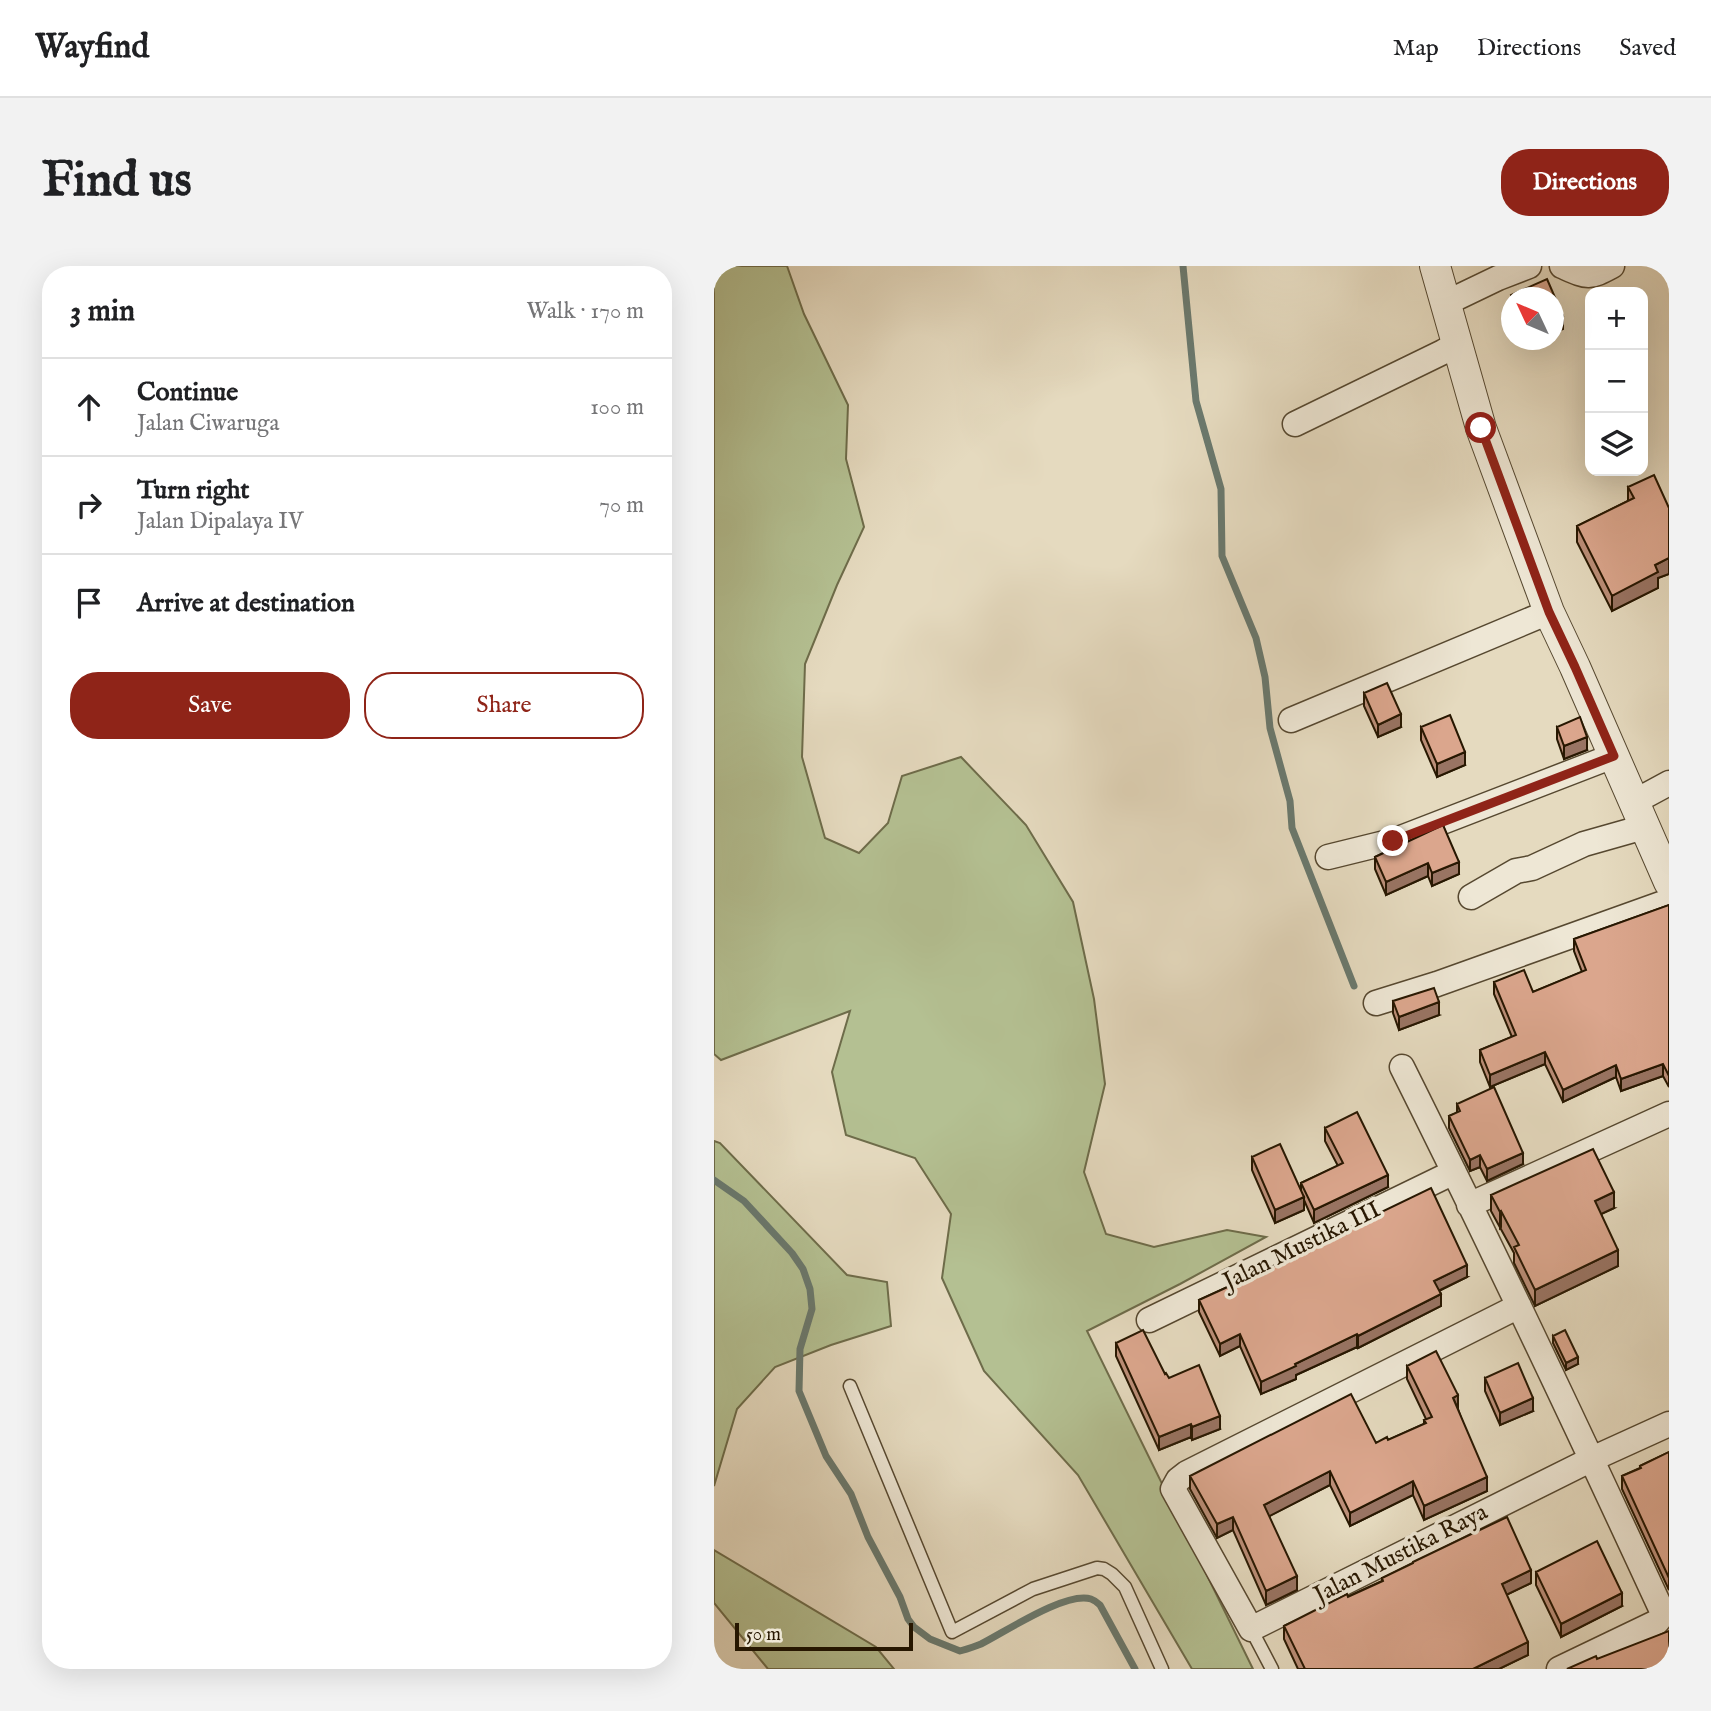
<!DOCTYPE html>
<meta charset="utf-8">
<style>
body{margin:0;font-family:"IM FELL English",serif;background:#f2f2f2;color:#202124}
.controls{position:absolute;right:21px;top:21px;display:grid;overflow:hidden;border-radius:14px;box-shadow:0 7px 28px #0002}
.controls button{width:63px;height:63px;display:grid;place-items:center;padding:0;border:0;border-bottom:2px solid #e0e0e0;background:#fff;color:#202124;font:35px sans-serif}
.compass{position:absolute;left:787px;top:21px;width:63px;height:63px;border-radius:50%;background:#fff;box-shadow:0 7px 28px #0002;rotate:314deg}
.scale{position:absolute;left:21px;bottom:18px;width:178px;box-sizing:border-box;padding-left:7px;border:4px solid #271701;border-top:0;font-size:19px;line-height:24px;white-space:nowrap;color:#271701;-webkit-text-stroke:5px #eee7d5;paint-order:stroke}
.stop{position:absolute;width:21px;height:21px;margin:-16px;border:5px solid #8f2418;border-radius:50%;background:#fff}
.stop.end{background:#8f2418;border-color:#fff;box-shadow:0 2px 7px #0008}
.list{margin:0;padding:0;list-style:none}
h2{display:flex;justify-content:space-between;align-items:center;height:91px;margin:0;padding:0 28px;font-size:30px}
h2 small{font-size:23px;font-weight:400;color:#757577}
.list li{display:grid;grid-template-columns:46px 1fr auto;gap:21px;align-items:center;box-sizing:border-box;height:98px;padding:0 28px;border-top:2px solid #e0e0e0}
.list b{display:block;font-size:26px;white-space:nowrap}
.list p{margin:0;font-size:23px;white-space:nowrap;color:#757577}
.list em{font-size:23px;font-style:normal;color:#757577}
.actions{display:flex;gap:14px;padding:21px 28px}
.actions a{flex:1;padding:16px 0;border:2px solid #8f2418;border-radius:28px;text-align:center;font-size:24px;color:#8f2418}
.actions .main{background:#8f2418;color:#fff}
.icon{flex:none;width:38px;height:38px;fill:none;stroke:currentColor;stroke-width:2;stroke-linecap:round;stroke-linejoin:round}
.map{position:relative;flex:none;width:955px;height:1403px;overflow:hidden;border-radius:28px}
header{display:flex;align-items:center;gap:42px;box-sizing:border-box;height:98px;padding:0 35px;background:#fff;border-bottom:2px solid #e0e0e0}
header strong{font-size:33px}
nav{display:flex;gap:38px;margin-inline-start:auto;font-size:24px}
.intro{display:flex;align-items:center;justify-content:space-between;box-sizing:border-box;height:168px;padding:0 42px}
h1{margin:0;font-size:49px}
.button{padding:18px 32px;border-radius:28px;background:#8f2418;color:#fff;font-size:24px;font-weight:700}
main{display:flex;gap:42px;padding:0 42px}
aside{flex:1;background:#fff;border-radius:28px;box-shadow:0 7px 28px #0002}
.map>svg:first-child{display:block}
</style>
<header>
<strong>Wayfind</strong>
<nav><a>Map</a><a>Directions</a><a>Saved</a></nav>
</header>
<div class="intro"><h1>Find us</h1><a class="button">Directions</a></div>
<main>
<aside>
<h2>3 min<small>Walk · 170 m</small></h2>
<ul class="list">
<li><svg class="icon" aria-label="ahead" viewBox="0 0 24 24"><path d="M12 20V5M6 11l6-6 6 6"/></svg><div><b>Continue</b><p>Jalan Ciwaruga</p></div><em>100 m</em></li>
<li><svg class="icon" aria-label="right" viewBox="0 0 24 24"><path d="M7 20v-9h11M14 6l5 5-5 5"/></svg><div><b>Turn right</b><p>Jalan Dipalaya IV</p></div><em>70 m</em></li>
<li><svg class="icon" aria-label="arrive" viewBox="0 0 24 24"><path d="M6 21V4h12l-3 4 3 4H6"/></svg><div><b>Arrive at destination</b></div></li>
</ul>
<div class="actions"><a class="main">Save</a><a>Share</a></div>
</aside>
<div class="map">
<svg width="955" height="1403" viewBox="0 0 955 1403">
<rect width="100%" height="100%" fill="#e5dabf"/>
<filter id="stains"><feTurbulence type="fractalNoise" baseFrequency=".00286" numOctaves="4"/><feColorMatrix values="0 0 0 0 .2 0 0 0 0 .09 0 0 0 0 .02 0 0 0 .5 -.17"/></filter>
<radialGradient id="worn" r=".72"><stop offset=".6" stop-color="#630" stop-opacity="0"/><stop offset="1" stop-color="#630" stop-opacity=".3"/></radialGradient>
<path fill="#b4c092" stroke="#6e6c4a" stroke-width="2" d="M0,0h73l17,48 44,91 -2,54 18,68 -27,58 -32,79 -3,93 23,81 34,15 29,-30 14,-47 59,-19 65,68 47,77 21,97 11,85 -21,88 22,62 48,13 73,-17 39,7 -86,47 -93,47 166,338h-61l-114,-194 -94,-104 -42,-93 9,-64 -36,-56 -69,-23 -14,-63 18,-61 -129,49 -7,-6z
M0,875l6,2 127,132 40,7 4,44 -60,19 -56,22 -38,42 -23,77z
M0,1284l162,97 18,22h-126l-54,-66z"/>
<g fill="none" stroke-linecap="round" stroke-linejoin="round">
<path stroke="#6a796e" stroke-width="7" d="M469,0l13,135 25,88 1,67 34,82 9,39 5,51 20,73 2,27 62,158
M0,914l30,21 48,52 11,16 7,20 2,20 -12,40 -1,42 27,65 25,38 17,43 32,60 8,22 6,8 16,12 30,12c7,-2 14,-4 21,-7 24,-12 85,-53 110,-45 3,1 7,4 9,6l35,64"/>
<defs>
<path id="service" d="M136,1120l102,246 81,-43 64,-21 7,1 8,5 13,13 37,82
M537,1363l21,40"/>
<path id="minor" d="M848,0c25,11 26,13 50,0
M732,37l52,-25 31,-12
M581,158l148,-72 14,-8
M577,454l258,-108
M920,536l35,-19
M614,591l65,-16 220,-85
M757,631l45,-26 16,-3 52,-24 60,-17
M662,737l61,-19 232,-83
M688,801c90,180 176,362 260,544l-1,6 -4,5 -98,47
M755,939l200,-91
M805,1040l-332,167 -9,7 -5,9 78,140 341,-170 77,-35
M435,1054l305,-148"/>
<path id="tertiary" d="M721,0l46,162 68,184 26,55 94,215"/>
</defs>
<use href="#service" stroke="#564830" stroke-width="15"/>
<use href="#minor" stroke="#564830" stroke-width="27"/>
<use href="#tertiary" stroke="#564830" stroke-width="32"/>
<use href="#service" stroke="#eee7d5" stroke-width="12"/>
<use href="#minor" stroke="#eee7d5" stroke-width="24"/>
<use href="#tertiary" stroke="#eee7d5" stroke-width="30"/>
</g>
<path fill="#bc8f79" stroke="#271701" stroke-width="2" d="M914,221l41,21v66l-11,4v10l-46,23 -35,-69v-16l51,-25z
M650,427l37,34 -23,10 -14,-31z
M707,461l44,38 -28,12 -16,-37z
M843,461l30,23 -23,9 -7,-20z
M729,559l16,49 -27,12 -4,-10 -42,19 -11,-26v-12z
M955,639v182l-6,-11 -42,15 -5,-14 -53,25 -18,-38 -55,23 -10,-25v-12l32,-13 -18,-43v-12l39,10 49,-20 -8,-21v-12z
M679,735l46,14 -40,15 -6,-17z
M743,838l66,60 -36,17 -7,-14 -10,4 -21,-43v-12l8,-3z
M611,862l63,59 -74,36 -10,-23v10l-29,13 -23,-53v-13l49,35v-9l37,-17 -13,-25z
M777,929l123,13 -13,6 17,52 -83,40 -21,-43v-10l-23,-42z
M570,993l183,18 -28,14 2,15 -83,42 -1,-1 -61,28v4l-35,15 -21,-48 -20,10 -21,-44v-12l85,-39z
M839,1070l25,28 -12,6 -13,-27z
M402,1077l53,35 51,51 -28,11 -1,-3 -32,13 -43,-94z
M693,1100l51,43 29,82 -63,29 -11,-25 -63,31 -20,-41 -61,31 28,74 -31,15 -33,-75 -16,8 -27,-49v-13l186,-33 12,-3 36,-16v-4l2,-1 -19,-40z
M771,1112l48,33 -33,14 -15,-34z
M955,1186v138l-47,-101v-13l18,-8v-2z
M822,1306l86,34 -61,31 -25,-52z
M668,1312l149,5 -25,12 22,60 -29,14h-201l-14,-30v-13l98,-45z"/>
<path fill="#997463" stroke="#271701" stroke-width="2" d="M849,50v13l-10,4v-13z
M812,74h12l-12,5z
M955,292v16l-11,4v10l-46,23v-15l43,-31z
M687,448v13l-23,10v-12z
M873,471v13l-23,9v-13z
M751,486v13l-28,12v-13z
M745,596v12l-27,12v-13z
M714,597v13l-42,19v-13z
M725,736v13l-40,15v-13z
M831,786v12l-55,23v-12z
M949,798v12l-42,15v-12z
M902,799v12l-53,25v-12z
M809,887v11l-36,17v-12z
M766,889v12l-10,4v-11z
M674,909v12l-74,36v-13z
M900,926v16l-19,9v-16z
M590,931v13l-29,13v-13z
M787,945v16l-1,1v-16z
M904,984v16l-83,40v-16z
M753,999v12l-33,16v-12z
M727,1028v12l-83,42v-12z
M526,1068v12l-20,10v-12z
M643,1068v13l-61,28v4l-35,15v-12l34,-18z
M864,1091v7l-12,6v-7z
M744,1129v14l-5,-11z
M819,1132v13l-33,14v-12z
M506,1150v13l-28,11v-13z
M477,1158v13l-32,13v-13z
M616,1205v14l-66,34v-14z
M773,1211v14l-63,29v-14z
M699,1215v14l-63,31v-13z
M519,1251v13l-16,8v-14z
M817,1304v13l-29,14v-13z
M583,1310v14l-31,15v-14z
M908,1327v13l-61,31v-13z
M814,1376v13l-29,14h-26z"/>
<path fill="#dba68d" stroke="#271701" stroke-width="2" d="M833,13l16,37 -10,4v-22h-41l-1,-3z
M940,209l15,33v50l-14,7 3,7 -46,24 -35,-70 57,-28 -6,-11z
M673,417l14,31 -23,11 -14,-32z
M736,449l15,37 -28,12 -16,-37z
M866,451l7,20 -23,9 -7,-19z
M729,559l16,37 -27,11 -4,-10 -42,19 -11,-25z
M955,639v171l-6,-12 -42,15 -5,-14 -53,25 -18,-38 -55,23 -10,-25 36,-15 -22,-53 30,-12 9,22 53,-22 -12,-31z
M720,722l5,14 -40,15 -6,-16z
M780,821l29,66 -36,16 -7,-14 -10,5 -21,-44 11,-5 -3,-7z
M643,846l31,63 -74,35 -13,-27 42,-20 -18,-35z
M566,878l24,53 -29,13 -23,-53z
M879,883l21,43 -19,9 23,49 -83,40 -21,-43 5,-2 -18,-34 -1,1 -9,-17z
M717,922l36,77 -33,16 7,13 -83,42 -1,-2 -62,30 1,2 -35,16 -21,-48 -20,10 -21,-44 86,-39 -1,-2z
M429,1064l22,44 1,-1 3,5 30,-13 21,51 -28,11 -1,-3 -32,13 -43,-94z
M851,1064l13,27 -12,6 -13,-27z
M722,1085l22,44 -5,3 34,79 -63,29 -11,-25 -63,32 -20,-42 -66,34 33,71 -31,15 -33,-74 -16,7 -27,-48 161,-82 25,49 11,-6 1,3 38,-17 -2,-3 8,-3 -25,-51z
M804,1097l15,35 -33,15 -15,-35z
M955,1186v126l-47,-102 19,-8 -1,-2z
M793,1251l24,53 -29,14 26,58 -55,27h-168l-21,-43 63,-32 1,3 35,-16 -1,-3 31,-15v-1z
M883,1275l25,52 -61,31 -25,-52z
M955,1365v38h-102l29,-13 1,3z"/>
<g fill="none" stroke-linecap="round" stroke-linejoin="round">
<path stroke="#8f2418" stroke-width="9" d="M679,575l221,-85 -39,-89 -26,-55 -68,-184"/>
</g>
<g text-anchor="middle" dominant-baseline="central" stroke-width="7" stroke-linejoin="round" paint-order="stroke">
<g font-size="24" fill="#271701" stroke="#eee7d5">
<text transform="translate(588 980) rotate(-26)">Jalan Mustika III</text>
<text transform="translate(687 1288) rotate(-27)">Jalan Mustika Raya</text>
</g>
</g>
<rect width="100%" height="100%" filter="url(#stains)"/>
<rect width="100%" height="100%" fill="url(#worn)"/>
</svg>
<div class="controls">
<button>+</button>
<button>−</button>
<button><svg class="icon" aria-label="layers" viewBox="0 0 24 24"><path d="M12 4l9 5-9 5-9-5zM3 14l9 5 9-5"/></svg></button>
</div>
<svg class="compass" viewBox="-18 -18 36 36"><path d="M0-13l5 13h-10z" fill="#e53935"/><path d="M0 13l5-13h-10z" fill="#757577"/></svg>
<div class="scale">50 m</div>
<div class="stop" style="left:767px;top:162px"></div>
<div class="stop end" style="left:679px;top:575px"></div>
</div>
</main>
